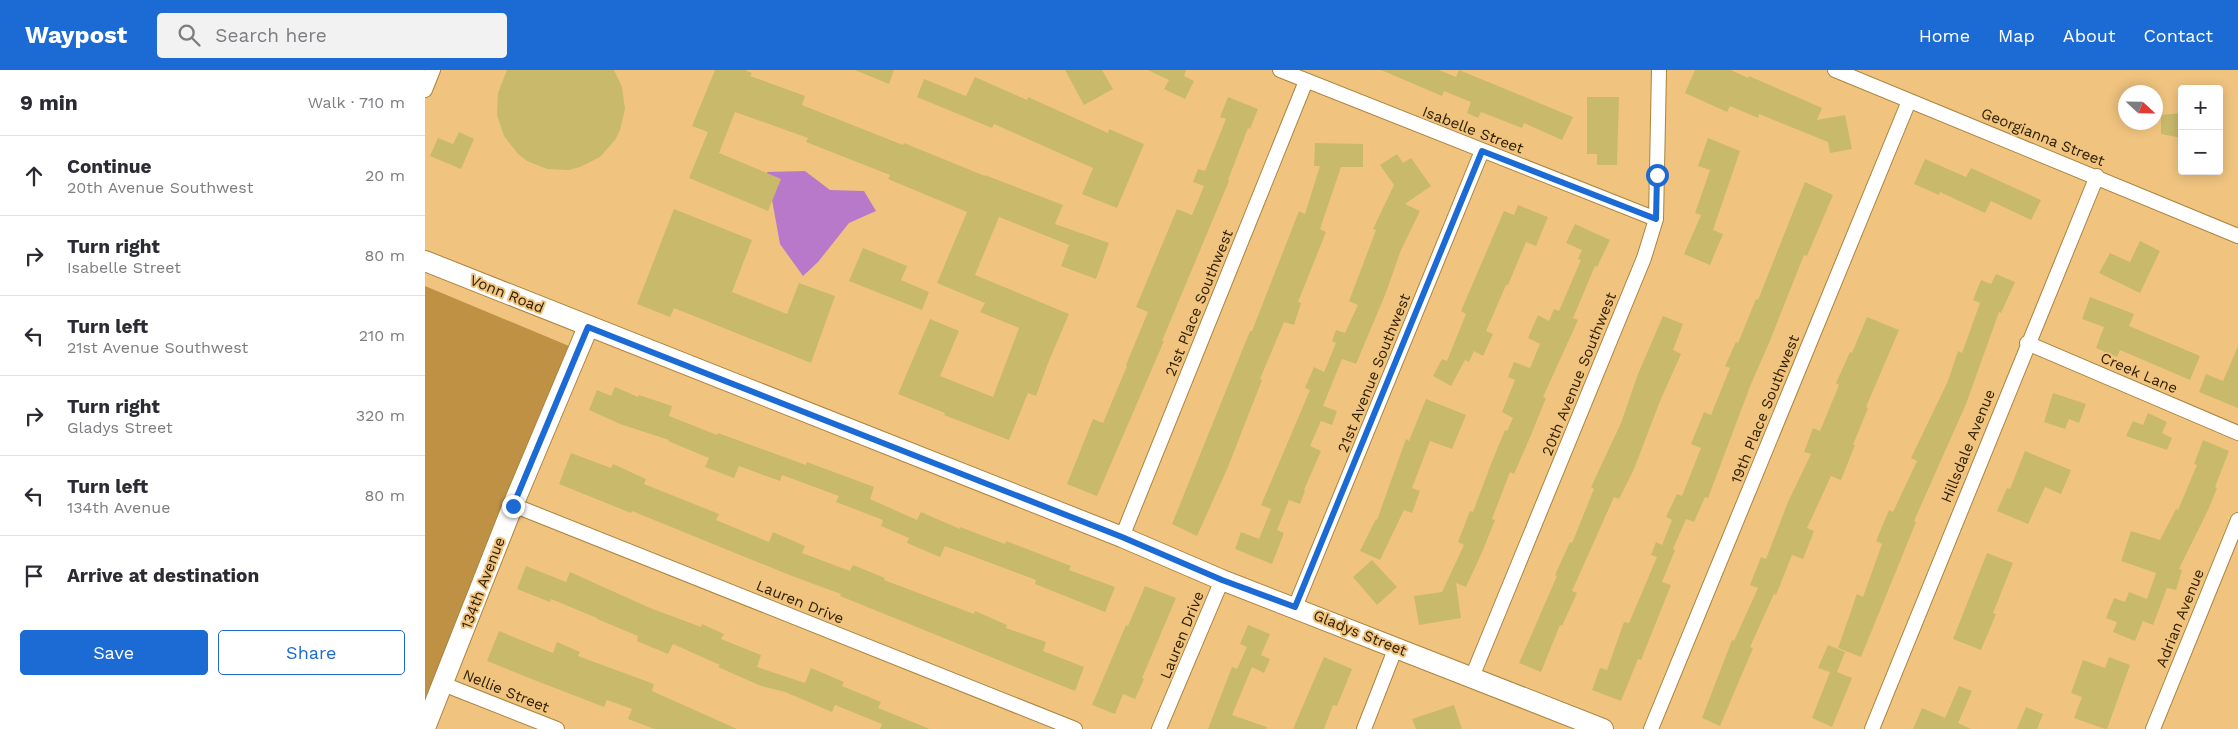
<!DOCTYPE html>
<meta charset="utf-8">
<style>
body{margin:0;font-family:"Work Sans",sans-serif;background:#f2f2f3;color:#2b2b33}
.controls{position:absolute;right:15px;top:15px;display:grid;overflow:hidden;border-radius:5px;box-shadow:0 2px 12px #0003}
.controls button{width:45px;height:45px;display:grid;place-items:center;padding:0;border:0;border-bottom:1px solid #e1e1e2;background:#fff;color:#2b2b33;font:25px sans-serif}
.compass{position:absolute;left:1693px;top:15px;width:45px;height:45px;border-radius:50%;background:#fff;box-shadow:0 2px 12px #0003;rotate:112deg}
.stop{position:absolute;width:15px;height:15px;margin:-11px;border:4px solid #1c6ad4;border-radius:50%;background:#fff}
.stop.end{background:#1c6ad4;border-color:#fff;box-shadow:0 1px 5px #0008}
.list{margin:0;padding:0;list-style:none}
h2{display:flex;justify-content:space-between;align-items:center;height:65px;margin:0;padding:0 20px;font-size:21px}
h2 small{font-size:16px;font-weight:400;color:#7c7c81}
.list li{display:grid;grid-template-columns:32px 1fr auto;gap:15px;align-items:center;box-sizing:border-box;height:80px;padding:0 20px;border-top:1px solid #e1e1e2}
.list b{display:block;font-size:19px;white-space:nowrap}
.list p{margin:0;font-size:16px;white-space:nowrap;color:#7c7c81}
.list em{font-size:16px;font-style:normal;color:#7c7c81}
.actions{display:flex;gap:10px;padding:15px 20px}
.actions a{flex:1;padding:11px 0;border:1px solid #1c6ad4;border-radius:5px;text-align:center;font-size:18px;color:#1c6ad4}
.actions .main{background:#1c6ad4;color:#fff}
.icon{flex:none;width:28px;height:28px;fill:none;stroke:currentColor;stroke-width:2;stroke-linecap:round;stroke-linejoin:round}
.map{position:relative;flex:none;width:1813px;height:659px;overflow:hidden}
header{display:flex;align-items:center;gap:30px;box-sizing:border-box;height:70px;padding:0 25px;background:#1c6ad4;color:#fff}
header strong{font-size:24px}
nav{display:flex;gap:28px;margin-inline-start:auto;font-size:18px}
.search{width:350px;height:45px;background:#f2f2f3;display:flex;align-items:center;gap:12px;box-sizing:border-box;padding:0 18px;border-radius:5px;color:#7c7c81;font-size:19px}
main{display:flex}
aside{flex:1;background:#fff}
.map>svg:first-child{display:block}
</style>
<header>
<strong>Waypost</strong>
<div class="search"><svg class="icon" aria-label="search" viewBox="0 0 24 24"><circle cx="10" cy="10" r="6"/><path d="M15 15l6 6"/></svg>Search here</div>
<nav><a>Home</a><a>Map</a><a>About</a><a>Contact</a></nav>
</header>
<main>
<aside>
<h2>9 min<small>Walk · 710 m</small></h2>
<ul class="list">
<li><svg class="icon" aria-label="ahead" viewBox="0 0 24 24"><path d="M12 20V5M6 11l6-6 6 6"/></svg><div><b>Continue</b><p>20th Avenue Southwest</p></div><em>20 m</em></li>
<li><svg class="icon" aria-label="right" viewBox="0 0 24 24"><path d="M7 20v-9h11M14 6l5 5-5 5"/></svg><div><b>Turn right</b><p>Isabelle Street</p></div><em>80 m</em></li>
<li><svg class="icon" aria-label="left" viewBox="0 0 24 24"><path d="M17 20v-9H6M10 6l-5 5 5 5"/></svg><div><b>Turn left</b><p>21st Avenue Southwest</p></div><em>210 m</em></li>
<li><svg class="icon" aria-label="right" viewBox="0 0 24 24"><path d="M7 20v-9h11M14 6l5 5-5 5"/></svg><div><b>Turn right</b><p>Gladys Street</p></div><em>320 m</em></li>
<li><svg class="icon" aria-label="left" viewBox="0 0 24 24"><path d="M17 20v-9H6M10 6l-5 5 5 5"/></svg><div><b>Turn left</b><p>134th Avenue</p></div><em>80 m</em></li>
<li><svg class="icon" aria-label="arrive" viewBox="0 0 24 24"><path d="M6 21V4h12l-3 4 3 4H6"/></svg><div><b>Arrive at destination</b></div></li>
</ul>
<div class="actions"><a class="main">Save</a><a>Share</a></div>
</aside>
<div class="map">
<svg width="1813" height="659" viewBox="0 0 1813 659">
<rect width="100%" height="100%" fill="#f0c47f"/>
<path fill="#bf9145" d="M0,216l144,60 -144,358z"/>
<path fill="#b879cb" d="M380,101l25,19 34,1 12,20 -27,12 -31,39 -15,14 -23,-32 -13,-72z"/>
<path fill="#c9b96b" d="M82,0h107l8,17 3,22 -5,21 -5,10 -15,17 -20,10 -11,3 -22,-1 -20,-8 -9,-7 -14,-18 -7,-21 1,-22z
M290,0h30l7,3 -2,3 55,20 -3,9 101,40 1,-2 81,33v-1l78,30 -8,19 54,19 -13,36 -35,-13 8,-21 -70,-28 -24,58 94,39 -21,49 -12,33 -8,-3 -19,47 -65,-25 1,-2 -47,-19 32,-75 29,12 -19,45 53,21 26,-69 -39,-16 5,-9 -48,-20 30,-71 -79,-33 2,-4 -84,-33 2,-4 -73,-26 -16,41 62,26 -13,32 -79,-33 19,-46 -16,-6z
M430,0h39l-5,14z
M640,0h37l11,19 -29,16z
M723,0h38l-2,6 10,5 -9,18 -21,-10 5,-9z
M956,0h58l17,7 3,-7 114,47 -11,23 -38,-17 -2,5 -41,-16 -3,6 -11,-5 4,-11 -27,-11 -2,5z
M1270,0h36l17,8 1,-2 73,32 -5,12 28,-5 7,34 -22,4 -2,-11 -69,-28 -1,4 -28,-12 -3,6 -42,-19z
M550,7l52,23 1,-3 80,36 1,-4 35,15 -27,64 -35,-14 11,-26 -99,-44 -2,4 -75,-31 7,-18 42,17z
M803,27l30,12 -8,20 -2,-1 -20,52 1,1 -67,160h2l-67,155 -30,-12 26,-65 10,4 24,-57 -1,-1 22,-53 -12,-5 41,-98 15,6 12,-29 -11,-4 5,-13 7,2 21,-52 -6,-2z
M1162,27h32l-2,68h-20v-11h-10z
M1757,43v25l-21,-4v-19z
M34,62l15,7 -13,30 -31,-13 8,-18 15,6z
M1283,68l32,13 -27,79 10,4 -13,31 -26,-11 17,-39 -6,-2 15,-43 -12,-4z
M890,73l48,1v23h-22l-21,62 6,3 -28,70 3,1 -7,22 -10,-3 -24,57 2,1 -34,87 -31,69 -25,-12 78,-193h2l47,-120 6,3 15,-48h-6z
M972,84l6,9 8,-5 20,28 -26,18 15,7 -19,39 -16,45 -29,69 -14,-5 -19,47 14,5 -5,14 -11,-4 -11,25 11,5 -17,39 1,1 -5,13 -11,-4 -12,30 7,3 -12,31 -37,-15 6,-17 18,7 12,-30 -10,-4 49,-115 -5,-2 9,-21 10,5 12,-29 -4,-2 4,-11 9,3 13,-28 -9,-4 27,-71 -3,-1 21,-44 -14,-20z
M1500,89l41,18 5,-9 70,32 -10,20 -40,-19 -6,12 -45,-21 -1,3 -25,-11z
M1380,112l28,13 -26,61 -3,-1 -35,88 -18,41 -43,114 -3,-1 -11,25 -8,-3 -13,30 2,1 -13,32 9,3 -30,75 -3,-1 -17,42 -29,-11 8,-22 7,2 17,-48 5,1 28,-66 -6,-2 5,-13 6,3 10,-25 -6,-3 11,-23 5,2 19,-48 -10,-4 13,-32 7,3 19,-47 -5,-2 11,-24 2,1 18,-44 2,1z
M1093,135l30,12 -12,29 -10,-4 -18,43h-2l-20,46 7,3 -10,22 -9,-5 -5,11 -4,-2 -14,26 -18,-10 9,-17 5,2 19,-47 -5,-3 43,-100 10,4z
M249,139l78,31 -20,52 55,22 12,-31 36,13 -24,67 -137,-55 -4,9 -33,-13z
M1150,154l35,16 -13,27 -2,-1 -22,52 5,2 -35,77 3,1 -15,37 -17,39 -4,-2 -18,47 3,1 -12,30 -17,37 -10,-4 5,35 -42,7 -5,-29 28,-4 22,-47 -6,-3 12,-31 3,1 18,-48 14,-34 2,1 6,-13 -11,-6 13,-32 -7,-3 6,-15 16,6 10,-24 -12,-6 10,-23 11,6 5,-12 5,2 22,-51 -3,-1 4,-9 -16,-7z
M1715,171l20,10 -20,42 -41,-20 11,-20 20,9z
M438,178l44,18 -6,14 28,12 -7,18 -73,-29z
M1571,204l19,8 -14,31 -2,-1 -33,92 -52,117 2,1 -55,135 -23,-9 19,-54 6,3 19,-53 -6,-3 13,-31 4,2 24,-51 -6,-3 37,-77 10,-30 4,2 18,-50 -7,-3 8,-20 10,4z
M1665,227l44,17 -5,12 71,30 -10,24 -70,-30 -3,7 -21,-9 8,-21 -22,-8z
M1238,246l20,8 -10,26 8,4 -21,47 -26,68 -15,30 -5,-2 -42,94 5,2 -15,33 -2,-1 -19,47 -22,-9 38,-87 -2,-1 15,-33 2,1 22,-54 -3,-2 30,-64 17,-49z
M1442,247l32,13 -33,77 2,1 -15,37h2l-14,35 -10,-4 -24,52 7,3 -11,28 -11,-4 -16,40 -2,-1 -24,53 3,1 -33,78 -18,-8 30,-78 2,1 24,-53 -8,-3 11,-28 5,2 22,-57 23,-48 -7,-2 9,-24 7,3 19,-46 -3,-2 14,-31 2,1z
M1813,276v62l-39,-16 7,-18 17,7z
M190,317l23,10 1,-2 33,11 -3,10 48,19 1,-2 88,32 1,-3 67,25 -4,12 47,21 4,-8 39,17v-2l45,17 1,-3 65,25 -2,4 46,17 -10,25 -70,-28 1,-4 -91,-34 -5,11 -33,-14 2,-5 -28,-12 2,-6 -47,-18 3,-6 -57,-21 -2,6 -41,-15 -5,12 -29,-11 4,-9 -41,-17 1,-1 -49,-16 -31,-14 8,-20 14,6z
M1628,323l33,11 -7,19 -10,-4 -4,10 -21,-7z
M1001,329l40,16 -14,34 -22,-8 -18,47 8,3 -8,22 -8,-3 -24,50 -20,-9 16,-32 1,1 29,-81 3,2z
M1723,343l19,9 -5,11 10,5 -5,12 -41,-14 7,-15 10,4z
M1778,370l26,11 -14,36 2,1 -8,20 -30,61 3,1 -6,20 -9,-2 -14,37 -10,-4 -8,20 -22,-9 4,-10 -11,-4 8,-20 11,4 4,-10 18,7 9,-26 -35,-12 10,-30 29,9 16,-31 2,1 19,-45 -3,-1z
M1600,381l46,19 -10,24 -16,-7 -17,37 -31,-13 10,-23 3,1z
M146,383l40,15 2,-4 33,15 -2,5 75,30 -3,6 53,22 4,-10 32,14 -3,7 48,18 3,-6 32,13 -1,2 90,34 1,-3 32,14 -1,3 40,14 -3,9 41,16 -9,24 -235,-95 1,-2 -49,-18 -160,-65 -1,2 -72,-29z
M1562,483l26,10 -20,50 3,1 -15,36 -28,-11z
M947,490l25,27 -20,18 -24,-28z
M101,496l40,16 4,-10 80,36 51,19 1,-3 22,10 -3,5 40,16 -4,12 48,16 6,-15 33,14 -2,4 39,16 -3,6 52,21h-50l2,-5 -47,-19 -3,7 -47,-20 -24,-6 -43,-19 2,-2 -47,-21 -5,10 -31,-13 1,-5 -41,-17v-1l-46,-19 -1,3 -33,-13z
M720,516l31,12 -34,80 2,1 -9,20 -12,-5 -8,20 -23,-9 34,-80 2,1z
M823,555l22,9 -9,21 9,4 -6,14 -12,-6 -20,48 35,12v2h-59l24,-62 5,2 10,-22 -7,-3z
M74,561l54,22 4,-11 23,10 -2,4 76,28 -2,7 85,38h-83l-26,-10 4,-10 -25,-9 -3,7 -75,-29 -42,-17z
M1403,575l17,7 -8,20 15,6 -20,49 -20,-9 18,-46 -12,-4z
M899,587l28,12 -15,37 -4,-1 -9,24h-31z
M1684,587l21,8 -23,64h-2l-31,-11 8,-21 -11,-4 12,-33 22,8z
M1534,616l13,5 -14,32 13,6h-58l9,-21 23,10z
M1029,635l8,24h-46l-4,-10z
M1601,637l17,7 -6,15h-20z"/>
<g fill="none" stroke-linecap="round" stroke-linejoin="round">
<defs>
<path id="street" d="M855,0l376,149
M1410,0l403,166
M0,20l8,-20
M1602,273l211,90
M88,435l562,224
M697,467l184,-456
M870,537l187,-456
M1047,607l172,-419 12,-39 3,-149
M18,614l114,45
M734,659l63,-149
M939,659l32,-82
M1226,659l258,-628
M1447,659l225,-553
M1728,659l85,-209"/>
<path id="secondary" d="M0,191l697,276 100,43 381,149
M0,658l88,-223 75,-178"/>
</defs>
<use href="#street" stroke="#ac833e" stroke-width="16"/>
<use href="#secondary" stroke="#ac833e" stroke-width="22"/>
<use href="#street" stroke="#fff" stroke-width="14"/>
<use href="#secondary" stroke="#fff" stroke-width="20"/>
</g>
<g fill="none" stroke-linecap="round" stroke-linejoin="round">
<path stroke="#1c6ad4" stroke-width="6" d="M88,436l75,-179 534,210 100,43 73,27 187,-456 174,68 1,-44"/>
</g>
<g text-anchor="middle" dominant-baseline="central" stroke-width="4" stroke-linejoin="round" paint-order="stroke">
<g font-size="15" fill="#302003" stroke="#f0c47f">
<text transform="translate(1048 60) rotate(21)">Isabelle Street</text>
<text transform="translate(1618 67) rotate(22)">Georgianna Street</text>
<text transform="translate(82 224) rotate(22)">Vonn Road</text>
<text transform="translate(774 233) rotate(-68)">21st Place Southwest</text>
<text transform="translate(949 303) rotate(-68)">21st Avenue Southwest</text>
<text transform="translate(1714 303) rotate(23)">Creek Lane</text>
<text transform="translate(1154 304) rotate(-68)">20th Avenue Southwest</text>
<text transform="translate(1340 339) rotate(-68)">19th Place Southwest</text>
<text transform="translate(1543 376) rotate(-68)">Hillsdale Avenue</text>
<text transform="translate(58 513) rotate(-69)">134th Avenue</text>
<text transform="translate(375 532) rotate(22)">Lauren Drive</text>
<text transform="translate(1755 548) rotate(-68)">Adrian Avenue</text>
<text transform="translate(935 563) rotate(22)">Gladys Street</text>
<text transform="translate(757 565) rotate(-68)">Lauren Drive</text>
<text transform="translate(81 621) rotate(22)">Nellie Street</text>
</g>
</g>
</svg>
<div class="controls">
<button>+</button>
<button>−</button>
</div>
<svg class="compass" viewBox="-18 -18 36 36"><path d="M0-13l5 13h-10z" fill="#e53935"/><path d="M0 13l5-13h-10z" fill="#7c7c81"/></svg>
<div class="stop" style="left:1232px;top:105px"></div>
<div class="stop end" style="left:88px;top:436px"></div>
</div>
</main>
